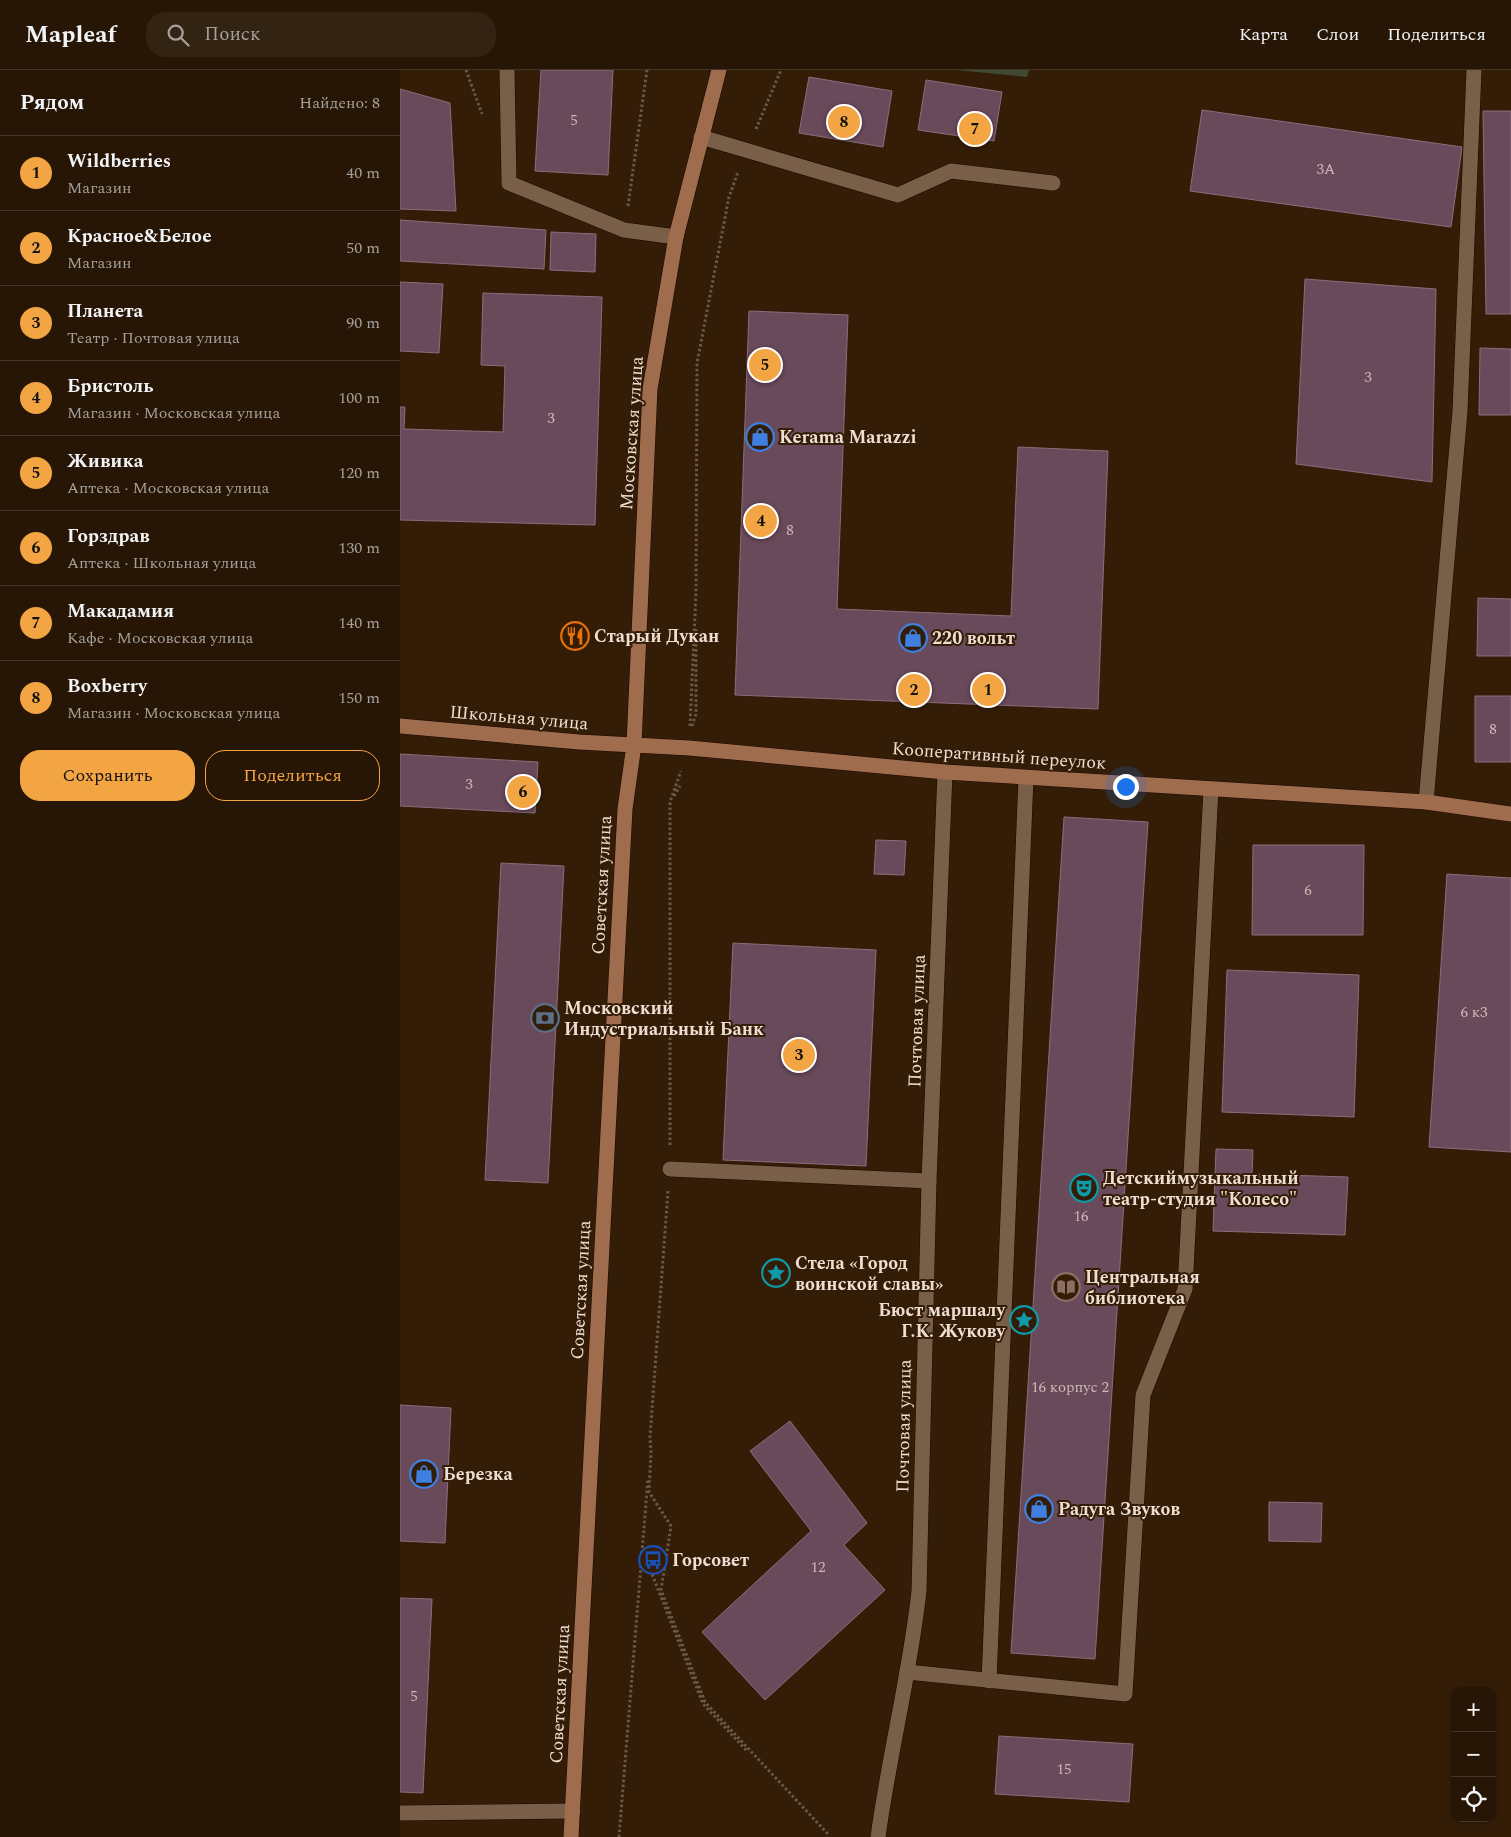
<!DOCTYPE html>
<html lang="ru">
<meta charset="utf-8">
<style>
body{margin:0;font-family:Spectral,serif;background:#332313;color:#f1f3f6}
.controls{position:absolute;right:15px;bottom:15px;display:grid;overflow:hidden;border-radius:10px;box-shadow:0 1px 4px #0004}
.controls button{width:45px;height:45px;display:grid;place-items:center;padding:0;border:0;border-bottom:1px solid #433527;background:#271605;color:#f1f3f6;font:25px sans-serif}
.you{position:absolute;left:725px;top:716px;width:18px;height:18px;margin:-12px;border:4px solid #fff;border-radius:50%;background:#1a73e8;box-shadow:0 0 0 8px #1a73e833}
.badge{display:grid;place-items:center;width:32px;height:32px;border-radius:50%;background:#f3a443;color:#111;font-size:16px;font-weight:700}
.pin{position:absolute;translate:-50% -50%;border:2px solid #fff;box-shadow:0 1px 5px #0006}
.list{margin:0;padding:0;list-style:none}
h2{display:flex;justify-content:space-between;align-items:center;height:65px;margin:0;padding:0 20px;font-size:21px}
h2 small{font-size:16px;font-weight:400;color:#a49f9a}
.list li{display:grid;grid-template-columns:32px 1fr auto;gap:15px;align-items:center;box-sizing:border-box;height:75px;padding:0 20px;border-top:1px solid #433527}
.list b{display:block;font-size:19px;white-space:nowrap}
.list p{margin:0;font-size:16px;white-space:nowrap;color:#a49f9a}
.list em{font-size:16px;font-style:normal;color:#a49f9a}
.actions{display:flex;gap:10px;padding:15px 20px}
.actions a{flex:1;padding:11px 0;border:1px solid #f3a443;border-radius:20px;text-align:center;font-size:18px;color:#f3a443}
.actions .main{background:#f3a443;color:#111}
.icon{flex:none;width:28px;height:28px;fill:none;stroke:currentColor;stroke-width:2;stroke-linecap:round;stroke-linejoin:round}
.map{position:relative;flex:none;width:1111px;height:1767px;overflow:hidden}
header{display:flex;align-items:center;gap:30px;box-sizing:border-box;height:70px;padding:0 25px;background:#271605;border-bottom:1px solid #433527}
header strong{font-size:24px}
nav{display:flex;gap:28px;margin-inline-start:auto;font-size:18px}
.search{width:350px;height:45px;background:#332313;display:flex;align-items:center;gap:12px;box-sizing:border-box;padding:0 18px;border-radius:20px;color:#a49f9a;font-size:19px}
main{display:flex}
aside{flex:1;background:#271605}
.map>svg:first-child{display:block}
</style>
<header>
<strong>Mapleaf</strong>
<div class="search"><svg class="icon" aria-label="search" viewBox="0 0 24 24"><circle cx="10" cy="10" r="6"/><path d="M15 15l6 6"/></svg>Поиск</div>
<nav><a>Карта</a><a>Слои</a><a>Поделиться</a></nav>
</header>
<main>
<aside>
<h2>Рядом<small>Найдено: 8</small></h2>
<ul class="list">
<li><span class="badge">1</span><div><b>Wildberries</b><p>Магазин</p></div><em>40 m</em></li>
<li><span class="badge">2</span><div><b>Красное&amp;Белое</b><p>Магазин</p></div><em>50 m</em></li>
<li><span class="badge">3</span><div><b>Планета</b><p>Театр · Почтовая улица</p></div><em>90 m</em></li>
<li><span class="badge">4</span><div><b>Бристоль</b><p>Магазин · Московская улица</p></div><em>100 m</em></li>
<li><span class="badge">5</span><div><b>Живика</b><p>Аптека · Московская улица</p></div><em>120 m</em></li>
<li><span class="badge">6</span><div><b>Горздрав</b><p>Аптека · Школьная улица</p></div><em>130 m</em></li>
<li><span class="badge">7</span><div><b>Макадамия</b><p>Кафе · Московская улица</p></div><em>140 m</em></li>
<li><span class="badge">8</span><div><b>Boxberry</b><p>Магазин · Московская улица</p></div><em>150 m</em></li>
</ul>
<div class="actions"><a class="main">Сохранить</a><a>Поделиться</a></div>
</aside>
<div class="map">
<svg width="1111" height="1767" viewBox="0 0 1111 1767">
<rect width="100%" height="100%" fill="#341d07"/>
<path fill="#404a32" d="M557,0h72l-2,7z"/>
<path fill="#694a5b" stroke="#8d6c7d" d="M141,0h72l-5,105 -73,-4z
M409,7l83,14 -9,56 -84,-14z
M526,10l76,12 -8,49 -76,-11z
M0,19l50,14 6,108 -56,-2z
M802,40l260,37 -11,80 -261,-36z
M1083,41h28v203h-25z
M0,150l146,10 -2,39 -144,-8z
M151,162l45,2 -1,38 -45,-2z
M905,209l131,10 -4,193 -136,-18z
M0,212l43,2 -4,69 -39,-2z
M83,223l119,4 -7,228 -195,-5v-113h5l-1,22 99,3 2,-66 -24,-1z
M349,241l99,4 -11,294 174,7 7,-169 90,4 -10,258 -363,-14z
M1080,278l31,1v66h-32z
M1078,528l33,1v57h-34z
M1075,626h36v66h-36z
M0,684l138,8 -3,51 -135,-7z
M664,747l84,5 -53,837 -84,-6z
M476,770l30,1 -2,34 -30,-1z
M853,775h111l-1,90h-111z
M101,793l63,3 -16,317 -63,-3z
M1047,804l64,4v274l-82,-5z
M333,873l143,7 -10,216 -143,-6z
M827,900l132,5 -5,142 -132,-5z
M816,1079l37,1 -1,24 96,3 -3,58 -132,-4z
M0,1335l51,3 -6,135 -45,-2z
M390,1351l77,102 -23,22 41,45 -120,110 -63,-68 109,-101 -61,-80z
M869,1432l53,1 -1,39 -52,-1z
M0,1528l32,1 -9,194 -23,-1z
M599,1666l134,8 -4,58 -134,-8z"/>
<g fill="none" stroke-linecap="round" stroke-linejoin="round">
<defs>
<path id="lane" d="M107,0l2,113 115,47 52,7
M301,67l197,58 53,-24 102,12
M1026,732l34,-391 14,-341
M270,1099l259,12
M507,1602l218,22 18,-299 42,-106 26,-500
M589,1611l37,-903
M0,1743l173,-2"/>
<path id="street" d="M478,1767c11,-82 32,-163 41,-246l10,-410 16,-409"/>
<path id="secondary" d="M0,656l179,16 110,6 256,24 481,30 85,12
M171,1767l54,-1028 9,-64 16,-356 26,-152 43,-167"/>
</defs>
<use href="#lane" stroke="#1b0600" stroke-width="16"/>
<use href="#street" stroke="#1b0600" stroke-width="16"/>
<use href="#secondary" stroke="#1b0600" stroke-width="16"/>
<path stroke="#6d5846" stroke-width="3" stroke-dasharray="2.5 2.5" stroke-linecap="butt" d="M66,0l16,44
M356,59l25,-59
M228,136l19,-136
M290,656l6,-134 1,-229 32,-166 9,-25
M292,656l4,-12v-87
M274,726l6,-10
M270,1075v-343l11,-31
M268,1121l-18,246 1,15 -2,40 22,34 -10,64 44,112 122,131v4
M243,1481l60,153 44,47
M219,1767l29,-359"/>
<use href="#lane" stroke="#7a5f48" stroke-width="15"/>
<use href="#street" stroke="#7a5f48" stroke-width="15"/>
<use href="#secondary" stroke="#9f6c4e" stroke-width="15"/>
</g>
<defs>
<symbol id="shop-ring" viewBox="-11 -11 22 22"><circle r="9.5" fill="#341d07" stroke="#3f7fe0" stroke-width="1.5"/><path d="M-5-2.5h2.3a2.7 3.5 0 0 1 5.4 0H5L5.5 6h-11ZM-1.5-2.5h3a1.5 2.3 0 0 0-3 0Z" fill="#3f7fe0"/></symbol>
<symbol id="restaurant-ring" viewBox="-11 -11 22 22"><circle r="9.5" fill="#341d07" stroke="#e8710a" stroke-width="1.5"/><path d="M-5-6h1v4h1v-4h1v4h1v-4h1v5L-1.5 .5V6h-2V.5L-5-1ZM5-6V6H3V1.5H1.5Q1.5-4 5-6Z" fill="#e8710a"/></symbol>
<symbol id="bank-ring" viewBox="-11 -11 22 22"><circle r="9.5" fill="#341d07" stroke="#5c6f8a" stroke-width="1.5"/><path d="M-6-4H6V4H-6ZM0-2.3a2.3 2.3 0 1 0 0 4.6a2.3 2.3 0 1 0 0-4.6Z" fill="#5c6f8a"/></symbol>
<symbol id="theatre-ring" viewBox="-11 -11 22 22"><circle r="9.5" fill="#341d07" stroke="#0f9aa8" stroke-width="1.5"/><path d="M-5-5.5Q0-4 5-5.5V0Q5 5 0 6Q-5 5-5 0ZM-3.3-2.5H-1v1.5H-3.3ZM1-2.5H3.3v1.5H1ZM-2.8 1Q0 5.5 2.8 1Z" fill="#0f9aa8"/></symbol>
<symbol id="sight-ring" viewBox="-11 -11 22 22"><circle r="9.5" fill="#341d07" stroke="#0f9aa8" stroke-width="1.5"/><path d="M0-6L1.8-2.2L6-1.7L2.9 1.2L3.7 5.4L0 3.3L-3.7 5.4L-2.9 1.2L-6-1.7L-1.8-2.2Z" fill="#0f9aa8"/></symbol>
<symbol id="library-ring" viewBox="-11 -11 22 22"><circle r="9.5" fill="#341d07" stroke="#8d6e63" stroke-width="1.5"/><path d="M-6-4Q-3-5.5-.7-3.5V5Q-3 3-6 4ZM6-4Q3-5.5 .7-3.5V5Q3 3 6 4Z" fill="#8d6e63"/></symbol>
<symbol id="bus-ring" viewBox="-11 -11 22 22"><circle r="9.5" fill="#341d07" stroke="#1a4fb4" stroke-width="1.5"/><path d="M-5-6H5V4H4V6H2V4H-2V6H-4V4H-5ZM-3.5-4V0h7V-4ZM-3.5 1.2v1.5H-2V1.2ZM2 1.2v1.5H3.5V1.2Z" fill="#1a4fb4"/></symbol>
</defs>
<g fill-rule="evenodd">
<use href="#shop-ring" x="344" y="351" width="32" height="32"/>
<use href="#restaurant-ring" x="159" y="550" width="32" height="32"/>
<use href="#shop-ring" x="497" y="552" width="32" height="32"/>
<use href="#bank-ring" x="129" y="932" width="32" height="32"/>
<use href="#theatre-ring" x="668" y="1102" width="32" height="32"/>
<use href="#sight-ring" x="360" y="1187" width="32" height="32"/>
<use href="#library-ring" x="650" y="1201" width="32" height="32"/>
<use href="#sight-ring" x="608" y="1234" width="32" height="32"/>
<use href="#shop-ring" x="8" y="1388" width="32" height="32"/>
<use href="#shop-ring" x="623" y="1423" width="32" height="32"/>
<use href="#bus-ring" x="237" y="1474" width="32" height="32"/>
</g>
<g text-anchor="middle" dominant-baseline="central" stroke-width="4" stroke-linejoin="round" paint-order="stroke">
<g font-size="15" fill="#cdb9b4">
<text x="174" y="50">5</text>
<text x="926" y="99">3А</text>
<text x="968" y="307">3</text>
<text x="151" y="348">3</text>
<text x="390" y="460">8</text>
<text x="1093" y="659">8</text>
<text x="69" y="714">3</text>
<text x="908" y="820">6</text>
<text x="1074" y="942">6 к3</text>
<text x="681" y="1146">16</text>
<text x="670" y="1317">16 корпус 2</text>
<text x="418" y="1497">12</text>
<text x="14" y="1626">5</text>
<text x="664" y="1699">15</text>
</g>
<g font-size="18" fill="#eeded2" stroke="#341d07">
<text transform="translate(232 363) rotate(-86)">Московская улица</text>
<text transform="translate(119 648) rotate(5)">Школьная улица</text>
<text transform="translate(599 686) rotate(4)">Кооперативный переулок</text>
<text transform="translate(202 815) rotate(-87)">Советская улица</text>
<text transform="translate(517 951) rotate(-88)">Почтовая улица</text>
<text transform="translate(181 1220) rotate(-87)">Советская улица</text>
<text transform="translate(504 1356) rotate(-89)">Почтовая улица</text>
<text transform="translate(160 1624) rotate(-87)">Советская улица</text>
</g>
<g font-size="18" font-weight="bold" fill="#eeded2" stroke="#341d07" text-anchor="start">
<text x="379" y="367">Kerama Marazzi</text>
<text x="194" y="566">Старый Дукан</text>
<text x="532" y="568">220 вольт</text>
<text x="164" y="938">Московский<tspan x="164" dy="21">Индустриальный Банк</tspan></text>
<text x="703" y="1108">Детскиймузыкальный<tspan x="703" dy="21">театр-студия "Колесо"</tspan></text>
<text x="395" y="1193">Стела «Город<tspan x="395" dy="21">воинской славы»</tspan></text>
<text x="685" y="1207">Центральная<tspan x="685" dy="21">библиотека</tspan></text>
<text x="605" y="1240" text-anchor="end">Бюст маршалу<tspan x="605" dy="21">Г.К. Жукову</tspan></text>
<text x="43" y="1404">Березка</text>
<text x="658" y="1439">Радуга Звуков</text>
<text x="272" y="1490">Горсовет</text>
</g>
</g>
</svg>
<div class="controls">
<button>+</button>
<button>−</button>
<button><svg class="icon" aria-label="locate" viewBox="0 0 24 24"><circle cx="12" cy="12" r="6"/><path d="M12 2v4M12 18v4M2 12h4M18 12h4"/></svg></button>
</div>
<div class="you"></div>
<div class="pin badge" style="left:588px;top:620px">1</div>
<div class="pin badge" style="left:514px;top:620px">2</div>
<div class="pin badge" style="left:399px;top:985px">3</div>
<div class="pin badge" style="left:361px;top:451px">4</div>
<div class="pin badge" style="left:365px;top:295px">5</div>
<div class="pin badge" style="left:123px;top:722px">6</div>
<div class="pin badge" style="left:575px;top:59px">7</div>
<div class="pin badge" style="left:444px;top:52px">8</div>
</div>
</main>
